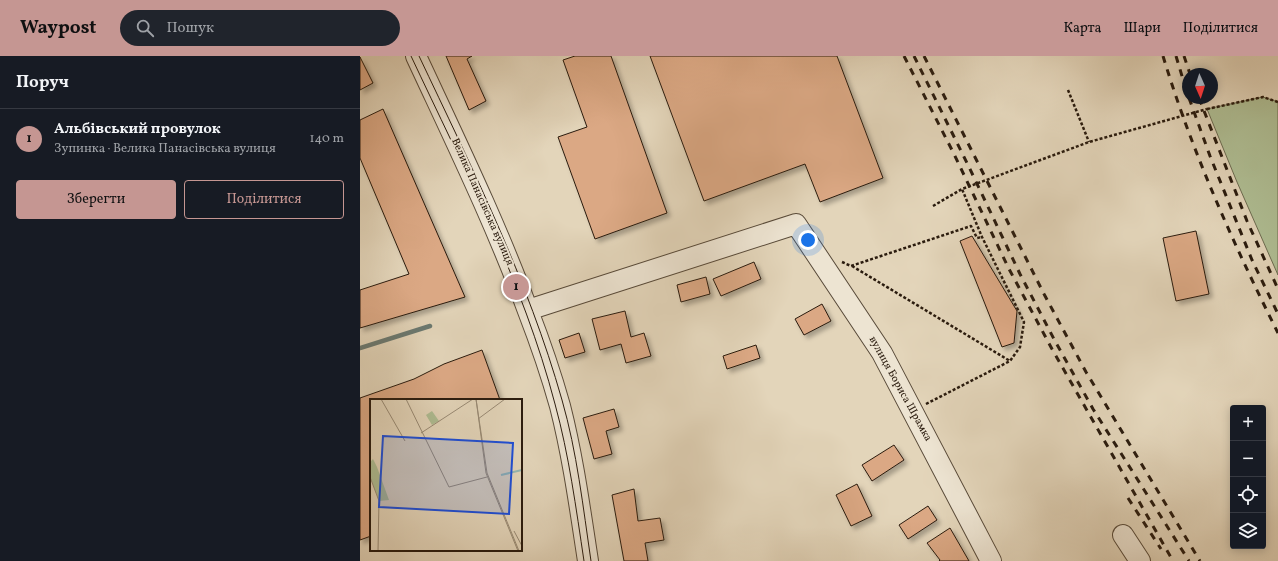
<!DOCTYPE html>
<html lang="uk">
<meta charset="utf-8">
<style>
body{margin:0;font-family:Vollkorn,serif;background:#20242c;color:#f1f3f6}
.controls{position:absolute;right:12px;bottom:12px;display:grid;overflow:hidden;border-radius:4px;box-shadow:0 2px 10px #0003}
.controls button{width:36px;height:36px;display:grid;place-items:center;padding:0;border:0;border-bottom:1px solid #363941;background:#171b24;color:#f1f3f6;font:20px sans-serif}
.compass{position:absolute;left:822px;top:12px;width:36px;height:36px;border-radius:50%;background:#171b24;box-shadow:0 2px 10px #0003;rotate:177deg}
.you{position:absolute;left:448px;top:184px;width:14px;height:14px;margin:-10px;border:3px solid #fff;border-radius:50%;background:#1a73e8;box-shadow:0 0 0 6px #1a73e833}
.badge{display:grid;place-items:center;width:26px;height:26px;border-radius:50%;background:#c59692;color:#111;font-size:13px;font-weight:700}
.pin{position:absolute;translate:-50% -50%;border:2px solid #fff;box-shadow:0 1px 4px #0006}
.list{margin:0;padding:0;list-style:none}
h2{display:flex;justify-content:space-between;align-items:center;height:52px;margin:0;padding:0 16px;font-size:17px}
h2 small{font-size:13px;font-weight:400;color:#9ea1a6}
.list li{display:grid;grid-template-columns:26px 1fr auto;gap:12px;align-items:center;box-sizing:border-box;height:60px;padding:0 16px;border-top:1px solid #363941}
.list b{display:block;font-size:15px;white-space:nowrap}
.list p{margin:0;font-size:13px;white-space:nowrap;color:#9ea1a6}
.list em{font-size:13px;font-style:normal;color:#9ea1a6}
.actions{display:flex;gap:8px;padding:12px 16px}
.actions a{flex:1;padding:9px 0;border:1px solid #c59692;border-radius:4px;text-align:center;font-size:14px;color:#c59692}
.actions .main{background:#c59692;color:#111}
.icon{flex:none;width:22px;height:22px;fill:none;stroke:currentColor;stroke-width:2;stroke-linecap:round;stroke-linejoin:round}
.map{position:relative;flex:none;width:918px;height:505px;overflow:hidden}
header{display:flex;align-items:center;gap:24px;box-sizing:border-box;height:56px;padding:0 20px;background:#c59692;color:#111}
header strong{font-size:19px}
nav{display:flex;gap:22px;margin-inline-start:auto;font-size:14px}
.search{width:280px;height:36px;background:#20242c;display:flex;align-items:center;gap:10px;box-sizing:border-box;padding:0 14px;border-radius:22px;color:#9ea1a6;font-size:15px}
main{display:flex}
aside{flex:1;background:#171b24}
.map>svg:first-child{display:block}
</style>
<header>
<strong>Waypost</strong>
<div class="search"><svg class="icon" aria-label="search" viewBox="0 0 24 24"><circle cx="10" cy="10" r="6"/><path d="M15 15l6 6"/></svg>Пошук</div>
<nav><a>Карта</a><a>Шари</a><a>Поділитися</a></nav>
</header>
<main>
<aside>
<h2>Поруч<small></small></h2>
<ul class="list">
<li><span class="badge">1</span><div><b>Альбівський провулок</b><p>Зупинка · Велика Панасівська вулиця</p></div><em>140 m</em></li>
</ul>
<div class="actions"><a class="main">Зберегти</a><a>Поділитися</a></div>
</aside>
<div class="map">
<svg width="918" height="505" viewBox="0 0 918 505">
<defs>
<filter id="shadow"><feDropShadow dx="3.5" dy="3.5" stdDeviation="2" flood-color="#0004"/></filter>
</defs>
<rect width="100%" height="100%" fill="#e3d5ba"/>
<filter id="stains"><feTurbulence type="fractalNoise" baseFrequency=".005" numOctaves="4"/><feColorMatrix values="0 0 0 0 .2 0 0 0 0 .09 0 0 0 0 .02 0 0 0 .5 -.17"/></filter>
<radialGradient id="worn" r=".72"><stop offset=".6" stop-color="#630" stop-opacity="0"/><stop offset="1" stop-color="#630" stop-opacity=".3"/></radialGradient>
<path fill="#afbe94" stroke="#6c6c51" d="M903,41l15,5v173l-41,-93 -30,-73z"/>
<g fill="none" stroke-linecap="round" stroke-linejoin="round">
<path stroke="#6a7971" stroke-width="4.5" d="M0,292l70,-22"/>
</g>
<path fill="#dba884" stroke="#2a1b0e" filter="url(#shadow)" d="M86,0h26l-5,3 19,42 -17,9z
M215,0h36l56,157 -72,26 -37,-102 29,-10 -24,-67z
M290,0h187l46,122 -63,24 -15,-38 -101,37z
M0,1l13,26 -13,7z
M23,53l82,188 -105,31v-38l49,-16 -49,-116v-38z
M836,175l13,63 -33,7 -13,-63z
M612,180l45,75 -3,32 -12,4 -42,-106z
M394,206l7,17 -40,17 -8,-17z
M346,221l4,17 -29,8 -4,-17z
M462,248l9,17 -27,14 -9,-16z
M265,255l6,26 13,-4 7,23 -25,7 -5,-19 -21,6 -8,-31z
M219,277l6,19 -20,6 -6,-18z
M396,289l4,13 -33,11 -4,-13z
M122,294l18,50h-129v136l-11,4v-142l54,-19 30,-15z
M254,353l5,18 -13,4 6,23 -18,5 -11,-41z
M534,389l10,15 -32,21 -10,-16z
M497,428l15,32 -21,10 -15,-31z
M274,433l4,32 22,-3 4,22 -19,3 3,18h-24l-12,-66z
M568,450l9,14 -29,19 -9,-14z
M590,472l19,33h-30l1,-1 -13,-17z"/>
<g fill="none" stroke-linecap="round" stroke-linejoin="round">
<defs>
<path id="minor" d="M56,0c39,84 80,168 112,255 12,31 23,63 32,95 13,51 20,103 28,155
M168,254l268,-86 86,129 109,208
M763,479l17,26"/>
</defs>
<use href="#minor" stroke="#584a39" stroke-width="22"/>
<path stroke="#2a1b0e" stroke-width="2.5" stroke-dasharray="3 2" stroke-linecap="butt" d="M708,34l21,52
M847,53l56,-12 15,5
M482,206l9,4 120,-40 6,12 5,-1
M492,210l158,95
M566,348l84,-43 10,-14 4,-25 -42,-85 -20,-48"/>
<use href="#minor" stroke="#ede4d2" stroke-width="20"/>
<path stroke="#2a1b0e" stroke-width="1" d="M51,0c53,113 112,226 144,348 14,51 21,104 29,157
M59,0c53,112 109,224 143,344 15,52 21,107 29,161"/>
<path stroke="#2a1b0e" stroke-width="3" stroke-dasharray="7 7" stroke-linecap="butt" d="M544,0l50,98 54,113 44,82 121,212
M554,0l55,111 51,107 35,67 38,68 96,152
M564,0l120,238 42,78 114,189
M803,0c29,96 70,187 115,277
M816,0l12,40
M824,0l6,18
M829,42l21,58 42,104 26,54
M839,42l48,123 31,68
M768,442l33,51"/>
<path stroke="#2a1b0e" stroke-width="2.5" stroke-dasharray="3 2" stroke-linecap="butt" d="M573,150l29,-17 127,-47 118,-33"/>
</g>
<g text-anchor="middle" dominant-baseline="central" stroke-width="4" stroke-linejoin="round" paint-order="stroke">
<g font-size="11" fill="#2a1b0e" stroke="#ede4d2">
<text transform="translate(122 146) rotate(66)">Велика Панасівська вулиця</text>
<text transform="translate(540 333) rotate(61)">вулиця Бориса Шрамка</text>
</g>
</g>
<g transform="translate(10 343)">
<rect width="152" height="152" fill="#e3d5ba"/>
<path d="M62,12l7,10 -7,4 -6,-10zM3,60l4,8 12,33 -10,1 -9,-24v-15z" fill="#afbe94"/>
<path fill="none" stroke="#95b8b3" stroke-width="2" d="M131,76l21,-5"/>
<path fill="none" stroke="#998b75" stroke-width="1" d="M11,0l24,42M36,0l43,88 38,-10M106,0l10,74 32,78M106,0l11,74 32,78M108,20l27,-20M51,34l52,-34M0,78l9,24 -1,50M144,132l8,15"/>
<path fill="#1d4ed8" fill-opacity="0.15" stroke="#1d4ed8" stroke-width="2" d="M13,37l130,7 -4,71 -130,-7z"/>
<rect width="152" height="152" fill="none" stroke="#2a1b0e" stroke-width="2"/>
</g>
<rect width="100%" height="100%" filter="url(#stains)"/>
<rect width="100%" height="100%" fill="url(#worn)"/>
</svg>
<div class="controls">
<button>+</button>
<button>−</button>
<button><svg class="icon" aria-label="locate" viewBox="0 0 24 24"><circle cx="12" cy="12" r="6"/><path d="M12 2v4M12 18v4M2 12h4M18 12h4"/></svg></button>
<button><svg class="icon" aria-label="layers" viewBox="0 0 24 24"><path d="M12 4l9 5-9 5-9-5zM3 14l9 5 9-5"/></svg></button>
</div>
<svg class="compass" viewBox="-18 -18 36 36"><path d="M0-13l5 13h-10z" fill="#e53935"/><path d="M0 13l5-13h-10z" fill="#9ea1a6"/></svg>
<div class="you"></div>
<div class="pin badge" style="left:156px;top:231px">1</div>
</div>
</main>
